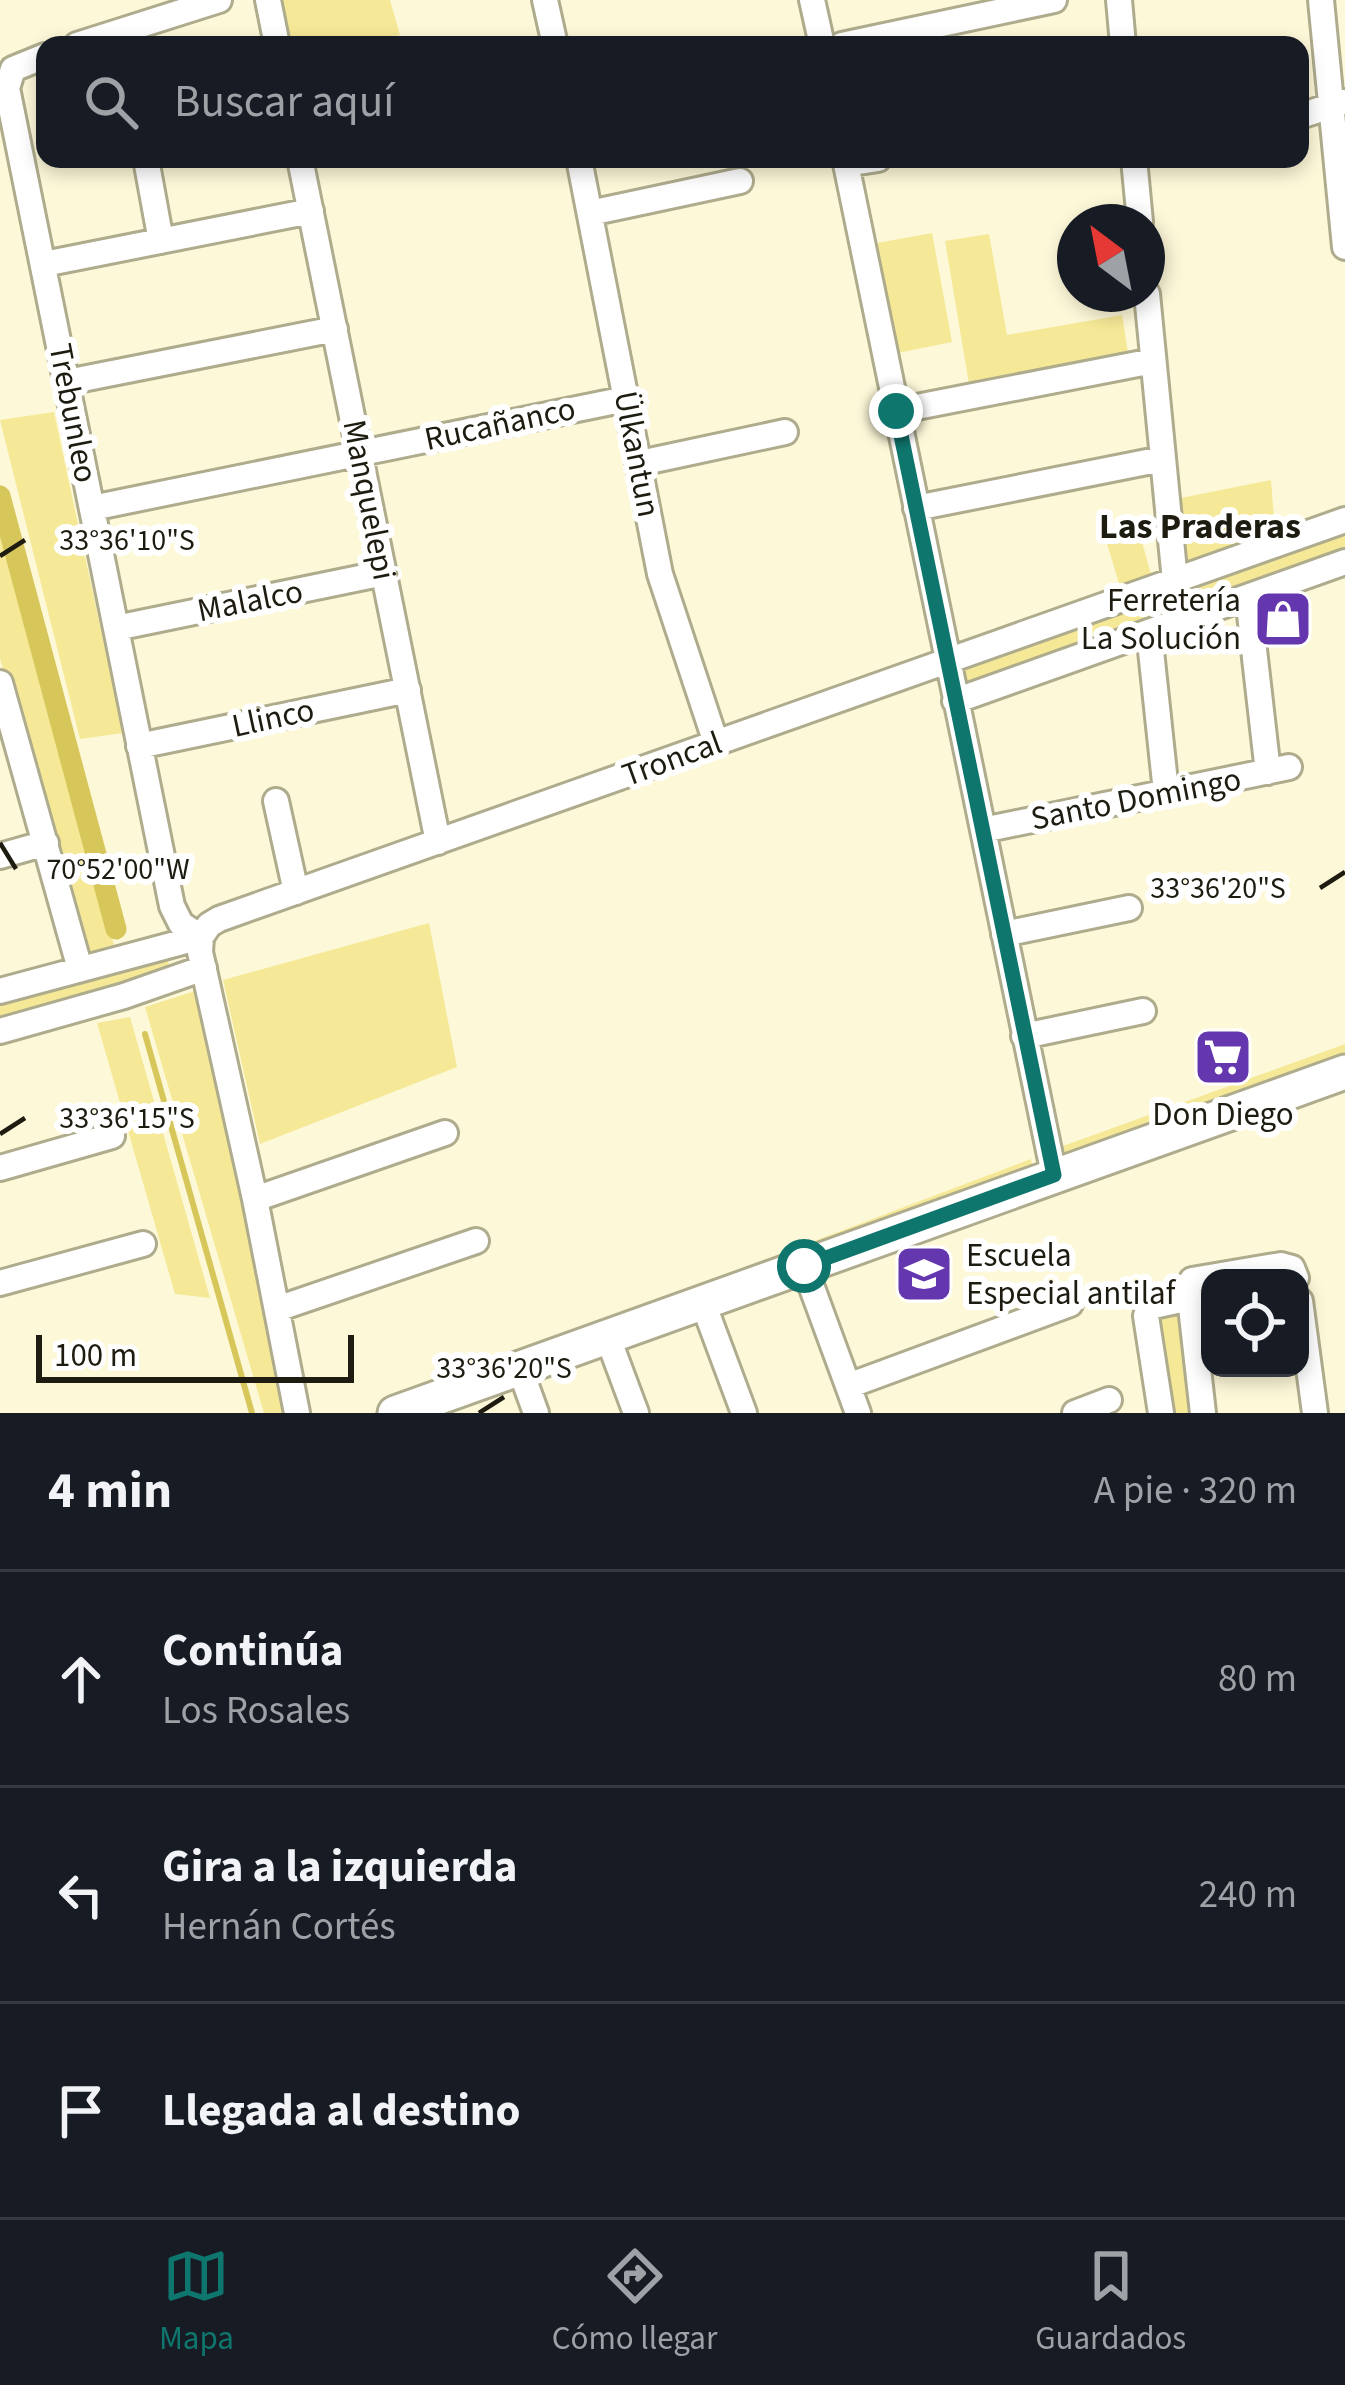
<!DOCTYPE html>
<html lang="es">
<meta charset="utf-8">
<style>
body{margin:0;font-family:"Source Sans 3",sans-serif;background:#242831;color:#f1f3f6}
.controls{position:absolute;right:36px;bottom:36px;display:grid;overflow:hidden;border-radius:24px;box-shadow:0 6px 18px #0003}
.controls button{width:108px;height:108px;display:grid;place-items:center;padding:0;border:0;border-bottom:3px solid #363941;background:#171b24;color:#f1f3f6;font:60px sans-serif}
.compass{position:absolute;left:1057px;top:204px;width:108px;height:108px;border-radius:50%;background:#171b24;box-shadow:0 6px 18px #0003;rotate:328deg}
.scale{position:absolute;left:36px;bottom:30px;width:318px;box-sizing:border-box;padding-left:12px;border:6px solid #1e1c11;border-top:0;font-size:33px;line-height:42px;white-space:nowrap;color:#1e1c11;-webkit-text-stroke:9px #fff;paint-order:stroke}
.stop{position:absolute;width:36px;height:36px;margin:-27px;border:9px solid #0f766e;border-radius:50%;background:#fff}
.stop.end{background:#0f766e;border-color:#fff;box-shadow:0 3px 12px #0008}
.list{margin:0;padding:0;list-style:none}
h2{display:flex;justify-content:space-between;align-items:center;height:156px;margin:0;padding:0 48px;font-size:51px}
h2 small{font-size:39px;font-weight:400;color:#9ea1a6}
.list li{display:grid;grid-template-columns:78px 1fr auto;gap:36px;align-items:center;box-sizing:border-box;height:216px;padding:0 48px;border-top:3px solid #363941}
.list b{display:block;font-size:45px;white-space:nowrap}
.list p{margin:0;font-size:39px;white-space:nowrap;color:#9ea1a6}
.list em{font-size:39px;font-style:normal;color:#9ea1a6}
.icon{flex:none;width:66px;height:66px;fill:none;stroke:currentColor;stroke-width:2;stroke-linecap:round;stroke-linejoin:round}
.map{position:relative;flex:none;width:1345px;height:1413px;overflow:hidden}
.search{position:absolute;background:#171b24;box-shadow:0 6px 18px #0003;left:36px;right:36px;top:36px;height:132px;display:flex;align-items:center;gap:30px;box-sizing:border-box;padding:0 42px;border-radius:24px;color:#9ea1a6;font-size:45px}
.sheet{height:804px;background:#171b24}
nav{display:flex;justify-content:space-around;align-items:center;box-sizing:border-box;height:168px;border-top:3px solid #363941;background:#171b24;font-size:33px;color:#9ea1a6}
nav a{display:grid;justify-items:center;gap:6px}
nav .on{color:#0f766e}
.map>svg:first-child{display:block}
</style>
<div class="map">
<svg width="1345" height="1413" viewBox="0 0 1345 1413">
<rect width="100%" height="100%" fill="#fdf8d8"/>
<path fill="#f5e997" d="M278,0h112l10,35 -49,10h-64z
M932,233l20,109 -59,12 -21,-110z
M989,234l18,101 115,-20 6,38 -159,31 -24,-143z
M54,412l69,321 -43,6 -80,-319z
M1271,480l4,51 -96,35 -3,-67z
M0,526l114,419 -30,9 -84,-295z
M1139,531l13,47 -32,9 -14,-47z
M1345,533v19l-378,130 -4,-14z
M429,923l28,144 -197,77 -37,-164z
M156,954l13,6 -2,11 -167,52v-19z
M198,990l90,404 -1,19h-23l-119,-406z
M130,1017l80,281 -35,-4 -78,-271z
M1345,1044v20l-278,99 -4,-17z
M1031,1159l3,16 -505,174z
M1177,1308l15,105h-25l-15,-101z"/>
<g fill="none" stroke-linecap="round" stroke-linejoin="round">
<path stroke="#d7c75b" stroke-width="6" d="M145,1034l107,379"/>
<path stroke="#d7c75b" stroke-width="21" d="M0,496l116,433"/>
<defs>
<path id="street" d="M268,0l9,45
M545,0l10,45
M812,0l10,45
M1119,0l4,45
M1321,0l24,247
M77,45l142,-45
M842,45l212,-45
M45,56l-32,13 -6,19 165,818 9,18 20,13
M1300,116l43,-14
M146,159l15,82
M300,159l138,683
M579,159l81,415 56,169
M845,159l209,1016
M1134,159l6,63
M846,164l32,-5
M590,213l150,-32
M44,264l267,-53
M1147,294l28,287
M67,382l268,-53
M896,411l257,-50
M640,463l145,-31
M92,508l534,-109
M916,508l246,-49
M1248,597l20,175
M116,628l268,-55
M1149,632l17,160
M0,683l80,286
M955,701l390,-139
M139,746l269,-56
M276,801l20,91
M983,830l306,-63
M0,856l46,-13
M1004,934l125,-26
M201,937l-1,15 55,247 42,214
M0,991l201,-54 8,-12 10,-6 1126,-399
M0,1031l124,-35 80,-28
M1024,1036l119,-25
M0,1168l112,-32
M255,1199l190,-66
M804,1266l54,147
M0,1283l143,-39
M1300,1301l15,112
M703,1303l41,110
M277,1309l199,-68
M608,1338l28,75
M520,1369l16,44
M848,1386l222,-82
M1075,1413l34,-13
M1161,1413l-15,-97 3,-9 41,-9
M1203,1413l-13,-115 2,-18 89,-15 11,3 4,10"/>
<path id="secondary" d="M395,1413l950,-341"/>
</defs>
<use href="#street" stroke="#afab8d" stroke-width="30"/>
<use href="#secondary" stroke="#afab8d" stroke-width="39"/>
<use href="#street" stroke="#fff" stroke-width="24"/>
<use href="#secondary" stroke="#fff" stroke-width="33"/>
</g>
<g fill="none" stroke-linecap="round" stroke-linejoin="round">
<path stroke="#0f766e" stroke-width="15" d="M804,1266l250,-91 -158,-764"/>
</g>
<path fill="none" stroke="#1e1c11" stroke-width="4.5" d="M0,556l25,-16M0,843l16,26M1320,888l25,-16M0,1134l25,-16M479,1413l25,-16"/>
<defs>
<symbol id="shop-square" viewBox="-11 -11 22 22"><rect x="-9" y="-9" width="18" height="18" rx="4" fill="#6537ae" stroke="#fff"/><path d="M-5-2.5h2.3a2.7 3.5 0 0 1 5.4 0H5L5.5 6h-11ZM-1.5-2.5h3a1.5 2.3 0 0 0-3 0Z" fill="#fff"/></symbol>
<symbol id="supermarket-square" viewBox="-11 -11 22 22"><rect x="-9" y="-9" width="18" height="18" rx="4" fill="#6537ae" stroke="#fff"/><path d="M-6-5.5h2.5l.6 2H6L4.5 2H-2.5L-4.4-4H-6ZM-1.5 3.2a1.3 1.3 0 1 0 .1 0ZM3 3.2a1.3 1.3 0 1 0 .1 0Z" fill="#fff"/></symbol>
<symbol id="school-square" viewBox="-11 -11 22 22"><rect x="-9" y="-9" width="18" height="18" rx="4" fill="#6537ae" stroke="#fff"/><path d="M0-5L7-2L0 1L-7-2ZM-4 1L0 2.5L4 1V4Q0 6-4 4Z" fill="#fff"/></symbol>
</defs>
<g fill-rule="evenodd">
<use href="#shop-square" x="1250" y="586" width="66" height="66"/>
<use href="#supermarket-square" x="1190" y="1024" width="66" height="66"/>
<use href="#school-square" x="891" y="1241" width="66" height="66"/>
</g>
<g text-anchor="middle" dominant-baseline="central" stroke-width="12" stroke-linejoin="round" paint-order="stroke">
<g font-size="33" fill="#1e1c11" stroke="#fff">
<text transform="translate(73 413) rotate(79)">Trebunleo</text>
<text transform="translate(500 424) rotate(-12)">Rucañanco</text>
<text transform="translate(637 454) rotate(79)">Ülkantun</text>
<text transform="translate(369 500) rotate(79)">Manquelepi</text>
<text transform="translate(250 601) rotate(-11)">Malalco</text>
<text transform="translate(273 718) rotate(-12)">Llinco</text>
<text transform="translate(672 759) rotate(-20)">Troncal</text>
<text transform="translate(1136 799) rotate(-11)">Santo Domingo</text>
</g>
<g font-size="33" fill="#1e1c11" stroke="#fff" text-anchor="end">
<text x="1241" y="600">Ferretería<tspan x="1241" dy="38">La Solución</tspan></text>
<text x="1223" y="1114" text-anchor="middle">Don Diego</text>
<text x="966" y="1255" text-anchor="start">Escuela<tspan x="966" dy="38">Especial antilaf</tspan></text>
</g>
<g font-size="36" font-weight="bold" fill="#1e1c11" stroke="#fff">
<text x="1200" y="526">Las Praderas</text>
</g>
</g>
<g font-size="30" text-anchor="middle" fill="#1e1c11" stroke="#fff" stroke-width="12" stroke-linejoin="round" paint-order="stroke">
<text x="127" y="550">33°36'10"S</text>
<text x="118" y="879">70°52'00"W</text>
<text x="1218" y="898">33°36'20"S</text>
<text x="127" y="1128">33°36'15"S</text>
<text x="504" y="1378">33°36'20"S</text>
</g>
</svg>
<div class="controls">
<button><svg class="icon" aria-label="locate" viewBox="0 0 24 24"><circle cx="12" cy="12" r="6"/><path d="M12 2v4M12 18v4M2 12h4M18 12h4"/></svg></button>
</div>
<svg class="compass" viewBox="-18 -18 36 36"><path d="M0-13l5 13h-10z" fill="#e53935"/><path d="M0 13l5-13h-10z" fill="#9ea1a6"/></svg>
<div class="scale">100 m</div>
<div class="stop" style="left:804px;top:1266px"></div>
<div class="stop end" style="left:896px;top:411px"></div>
<div class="search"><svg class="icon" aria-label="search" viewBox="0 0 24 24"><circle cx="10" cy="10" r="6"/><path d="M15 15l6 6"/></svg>Buscar aquí</div>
</div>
<section class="sheet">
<h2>4 min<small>A pie · 320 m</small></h2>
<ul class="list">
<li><svg class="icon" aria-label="ahead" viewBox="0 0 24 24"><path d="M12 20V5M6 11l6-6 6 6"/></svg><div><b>Continúa</b><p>Los Rosales</p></div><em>80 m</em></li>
<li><svg class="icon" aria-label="left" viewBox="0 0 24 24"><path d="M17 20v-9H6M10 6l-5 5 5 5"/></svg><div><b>Gira a la izquierda</b><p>Hernán Cortés</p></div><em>240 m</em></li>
<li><svg class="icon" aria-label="arrive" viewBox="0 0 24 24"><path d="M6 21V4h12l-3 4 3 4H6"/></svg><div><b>Llegada al destino</b></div></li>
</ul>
</section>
<nav>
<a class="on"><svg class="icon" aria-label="map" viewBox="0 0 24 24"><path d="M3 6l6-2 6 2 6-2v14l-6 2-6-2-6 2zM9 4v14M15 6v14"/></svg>Mapa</a>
<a><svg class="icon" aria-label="directions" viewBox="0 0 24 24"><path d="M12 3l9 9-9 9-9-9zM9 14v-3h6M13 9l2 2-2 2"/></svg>Cómo llegar</a>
<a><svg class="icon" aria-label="saved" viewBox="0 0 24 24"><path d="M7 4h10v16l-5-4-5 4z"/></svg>Guardados</a>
</nav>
